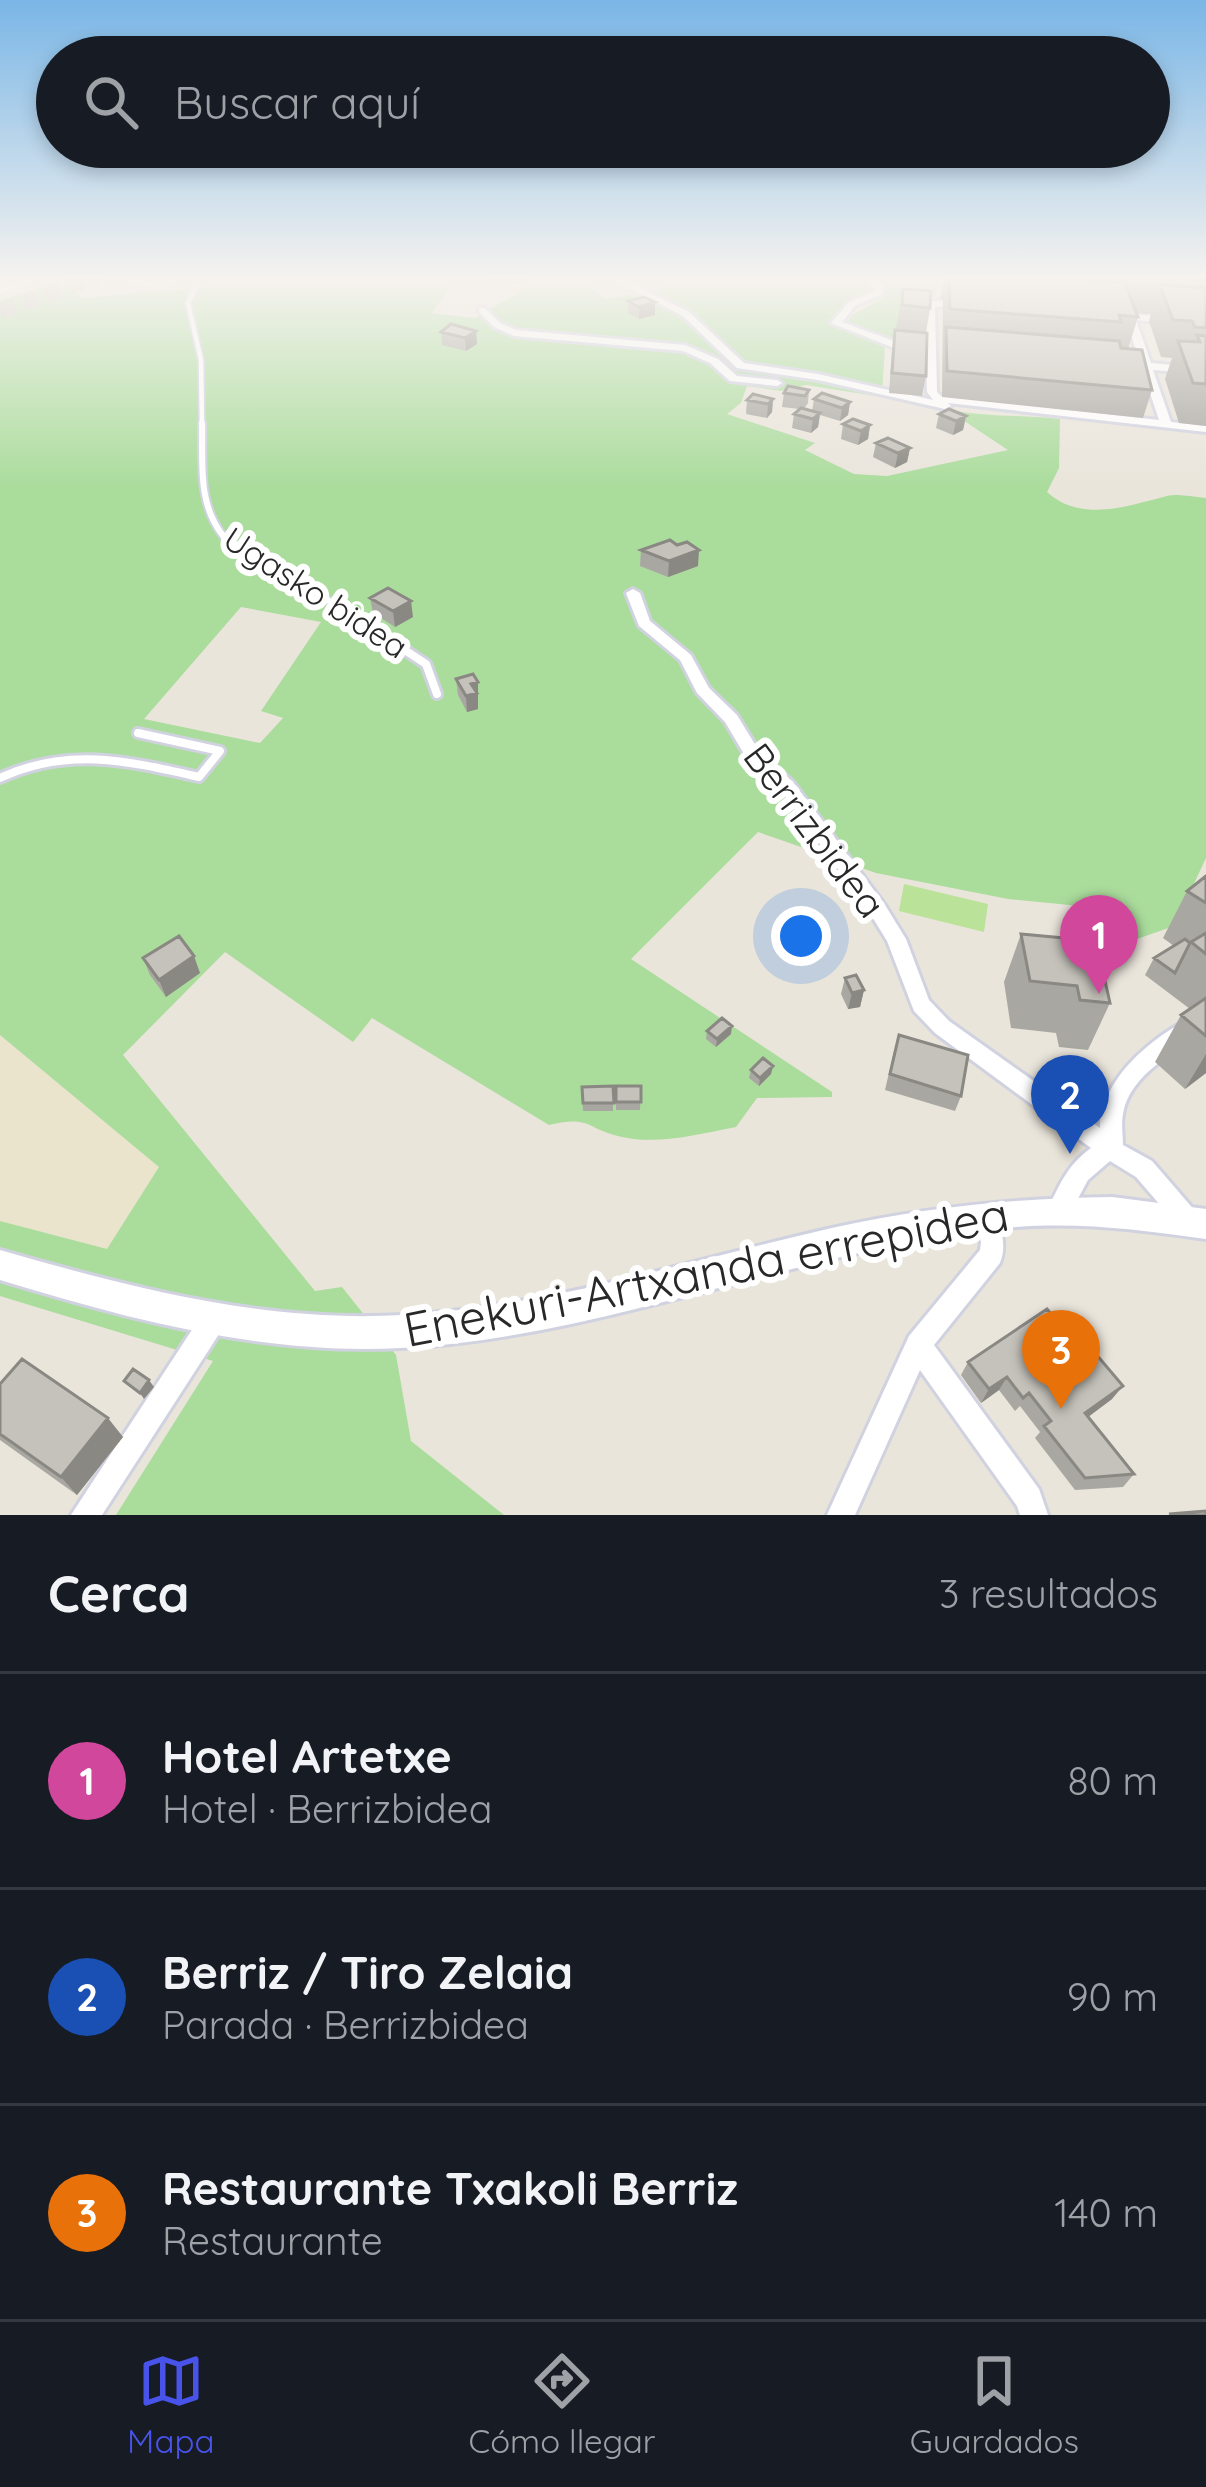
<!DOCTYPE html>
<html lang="es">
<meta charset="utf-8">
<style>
body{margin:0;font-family:Quicksand,sans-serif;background:#20242c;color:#f1f3f6}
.you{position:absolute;left:801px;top:936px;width:42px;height:42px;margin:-30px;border:9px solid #fff;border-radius:50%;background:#1a73e8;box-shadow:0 0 0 18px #1a73e833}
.badge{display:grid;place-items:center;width:78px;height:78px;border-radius:50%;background:#4853ea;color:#fff;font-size:39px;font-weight:700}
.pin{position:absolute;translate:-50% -99px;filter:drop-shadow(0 3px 6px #0008)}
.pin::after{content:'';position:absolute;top:63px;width:42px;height:36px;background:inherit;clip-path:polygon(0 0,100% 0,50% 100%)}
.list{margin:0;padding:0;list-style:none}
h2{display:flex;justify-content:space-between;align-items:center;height:156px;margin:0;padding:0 48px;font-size:51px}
h2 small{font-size:39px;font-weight:400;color:#9ea1a6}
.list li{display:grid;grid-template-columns:78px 1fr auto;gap:36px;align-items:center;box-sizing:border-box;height:216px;padding:0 48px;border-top:3px solid #363941}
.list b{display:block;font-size:45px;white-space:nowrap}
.list p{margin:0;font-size:39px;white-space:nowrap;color:#9ea1a6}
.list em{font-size:39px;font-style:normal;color:#9ea1a6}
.icon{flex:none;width:66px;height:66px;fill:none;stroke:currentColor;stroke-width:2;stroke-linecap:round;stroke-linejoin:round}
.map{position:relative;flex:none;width:1206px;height:1515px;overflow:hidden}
.search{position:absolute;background:#171b24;box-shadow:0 6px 18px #0003;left:36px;right:36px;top:36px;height:132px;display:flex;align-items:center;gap:30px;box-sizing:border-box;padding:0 42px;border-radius:66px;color:#9ea1a6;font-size:45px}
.sheet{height:804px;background:#171b24}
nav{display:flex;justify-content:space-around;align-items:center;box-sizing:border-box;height:168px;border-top:3px solid #363941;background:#171b24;font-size:33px;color:#9ea1a6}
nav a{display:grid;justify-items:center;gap:6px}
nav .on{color:#4853ea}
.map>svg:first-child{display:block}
</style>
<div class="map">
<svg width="1206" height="1515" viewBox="0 0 1206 1515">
<rect width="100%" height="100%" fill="#eae5db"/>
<path fill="#eae4cc" d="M0,1035l160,132 -53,82 -107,-28z"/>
<path fill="#aadc9c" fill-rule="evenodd" d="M225,276h232l-25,37 43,5 72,-42h32l26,23 56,-9 1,-9 -10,-5h209l11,11 1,11 -41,26 53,20 -3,53 -76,-12 -25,6 -34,-5 -6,17 -14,11 88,29 -10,7 49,24 33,2 121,-26 -62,-41c42,9 73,5 114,10l-1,49 -12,24c33,31 81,14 120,4 12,-3 27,1 39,2v360l-32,68 -51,18 -13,-35 -102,-10 -132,-26 -118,-41 -127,127 201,133v5l-75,1 -21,29c-36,7 -77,18 -114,10 -37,-8 -30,-22 -73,-12l-177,-107 -19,24 -128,-90 -102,103 192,236 27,-4 54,68 15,86 93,74h-388l97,-154 -213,-65v-75l107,28 52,-82 -159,-132v-735l66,-20 16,18 128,-11zM241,607l80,15 -60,89 22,7 -23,25 -116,-24z
M874,276h64l-2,20 -15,-1 -25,45 -50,-15 6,-10 33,-18 -1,-13z"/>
<path fill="#bae298" d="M904,884l84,20 -4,28 -85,-21z"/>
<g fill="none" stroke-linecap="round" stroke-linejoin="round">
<path stroke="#c3bfb7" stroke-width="16" stroke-dasharray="16 8" stroke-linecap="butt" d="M0,311l98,-35"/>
<defs>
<path id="service-far2" d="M110,276l51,10 26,-10
M201,276l-13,27 13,57 1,66
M0,291l40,-15"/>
<path id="service-far1" d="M202,423c1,40 -5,81 22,114l125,76"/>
<path id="service" d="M344,610l82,54 11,30
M0,778c68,-32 129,-17 199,-1l21,-26 -82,-18"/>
<path id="minor" d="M606,276h10l73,36 55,51 74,11 115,26 -6,-8 -2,-88 5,-3h33l2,2 -5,3 -25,1 2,85 4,4 218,24 -17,-51 -23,-5 5,-3 16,1 -14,-42 -14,-4 5,-3 89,7v6l-70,-6 15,43 55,5v6l-53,-4 18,52 35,4v6l-258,-29 3,3 -6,3 -127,-29 -81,-12 -54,-52z
M863,276h9l10,9 1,9 -28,12 -13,16 60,22v4h-8l-63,-25 18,-21 25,-10v-4z
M479,308h6l15,15 16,7 169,15 33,14 19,17 40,4 5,3 -5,3 -47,-5 -20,-18 -27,-12 -169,-15 -20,-9 -15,-15z
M633,589l7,4 10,28 41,34 18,33 28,27 22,36 34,31 92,123 21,34 23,61 20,21 151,107c1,-53 60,-98 106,-117v20c-30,20 -77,44 -83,83 -2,10 0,21 0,31l29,16 44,51 4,8 -4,8 -8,3 -8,-3 -44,-51 -26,-16 -22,19 -20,37 -8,3 -8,-3 -4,-8c11,-24 21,-46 43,-61l-156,-115 -21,-22 -27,-70 -16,-26 -90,-125 -34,-31 -22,-37 -28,-29 -17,-33 -41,-34 -13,-33z
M983,1204l8,3c9,20 17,36 9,56l-66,82 105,144 9,26h-28l-3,-9 -97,-136 -65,145h-28l82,-179 71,-86 1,-8 -10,-27 4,-8z
M212,1309l9,4 4,9 -4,9 -119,184h-31l132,-202z"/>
<path id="tertiary" d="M1112,1197l94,12v30c-63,-9 -126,-17 -190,-12 -209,19 -405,110 -615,121 -138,7 -270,-28 -401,-68v-30c132,38 265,73 403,65 146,-8 287,-55 429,-87 94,-21 184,-30 280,-31z"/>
</defs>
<use href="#service-far2" stroke="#d1d2e0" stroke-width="8"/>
<use href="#service-far1" stroke="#d1d2e0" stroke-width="10"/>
<use href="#service" stroke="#d1d2e0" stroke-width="14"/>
<use href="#minor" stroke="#d1d2e0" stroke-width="6"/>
<use href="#tertiary" stroke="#d1d2e0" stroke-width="6"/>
<use href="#service-far2" stroke="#fff" stroke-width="4.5"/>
<use href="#service-far1" stroke="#fff" stroke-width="6"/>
<use href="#service" stroke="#fff" stroke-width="8"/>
<use href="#minor" fill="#fff" fill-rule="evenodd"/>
<use href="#tertiary" fill="#fff" fill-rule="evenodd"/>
</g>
<path fill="#a9a7a1" d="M494,276h31l-2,8 -29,-1z
M945,276h261v150l-27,-3 -14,-44 7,-21 -11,-1 -12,-36 2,-7 -14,-1 1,4 -10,32 24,41 -9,28 -201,-21 1,-98h-3z
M903,289l27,19 -4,25v43l-4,20 -33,-3 3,-43z
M628,301l27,14 -16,4 -11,-6z
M476,331l1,13 -11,7 -24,-6 -1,-13z
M809,390l-1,13 -4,6 8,2 2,-12 36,3 -2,13 -8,6 -20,-6 -2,12 -7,6 -19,-5 2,-14 6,-5 -18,-2 2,-14z
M773,399l-1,13 -5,6 -21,-4 1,-14z
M939,414l27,2 -3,14 -10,5 -17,-7z
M843,424l27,1 -2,14 -10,6 -17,-6z
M876,443l34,5 -3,14 -12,6 -22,-11z
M677,545l21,21 -30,11 -28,-11 1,-16z
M370,598l43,19 -18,10 -22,-14z
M456,679l22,3v27l-11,3 -9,-17z
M1206,876v197l-21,16 -30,-27 26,-47 9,-6 -45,-34 9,-17 20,-12 -11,-8 24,-47z
M1021,934l89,69 -22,47 -29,-3 -3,-14 -45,-5 -7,-46z
M143,958l57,15 -34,24 -16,-22z
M845,978l19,12 -4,17 -12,2 -7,-15z
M707,1031l24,3 -15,13 -10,-8z
M894,1051l67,45 -6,15 -70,-21z
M773,1066l-2,8 -12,12 -10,-8 2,-8z
M613,1086v25h-30l-1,-24z
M616,1086h25l-1,24h-24z
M968,1362l144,37 -24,18 46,57 -11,13 -48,3 -40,-52 5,-6 -20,-26 -5,5 -16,-21 -18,13 -20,-28z
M0,1384l123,53 -46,58 -77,-55z"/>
<path fill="#8a8883" d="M655,302v13l-16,4v-12z
M476,331l1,13 -11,7 -1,-13z
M773,399l-1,13 -5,6 1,-14z
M850,402l-2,13 -8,6 2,-13z
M820,413l-2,14 -7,6 2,-14z
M966,416l-3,14 -10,5 3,-14z
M870,425l-2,14 -10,6 3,-14z
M910,448l-3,14 -12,6 3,-15z
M699,550l-1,16 -30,11 1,-16z
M411,601l2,16 -18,10 -2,-16z
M478,682v27l-11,3 -1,-16 5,-12z
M194,956l6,17 -34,24 -7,-17z
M864,990l-4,17 -12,2 4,-16z
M732,1026l-1,8 -15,13 1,-8z
M1206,1054v19l-21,16z
M773,1066l-2,8 -12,12 1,-8z
M1007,1377l-8,13 -18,13 8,-14z
M149,1380l5,7 -10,12 -4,-6z
M1123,1386l-11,13 -36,27 9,-13z
M108,1418l15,19 -46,58 -16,-18z"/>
<path fill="#c5c2bb" stroke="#8a8883" stroke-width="3" d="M949,276h78l98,7 13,34 -19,-2 2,7 -171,-13z
M1126,276h80v5z
M1160,285l46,3v40l-11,-1 -3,-6 -19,-1z
M903,289l28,2 -1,17 -28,-3z
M644,297l11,5 -16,5 -11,-6z
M451,324l25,7 -11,7 -24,-6z
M946,327l173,14 2,7 21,2 10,40 -205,-19z
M895,330l32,3 -1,43 -34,-3z
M1197,335l9,1v48l-13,-1 -15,-42 22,1z
M788,386l21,4 -4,6 -21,-3z
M822,393l28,9 -8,6 -28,-9z
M753,394l20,5 -5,5 -21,-4z
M801,408l19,5 -7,6 -19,-5z
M949,409l17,7 -10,5 -17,-7z
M853,419l17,6 -9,6 -18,-7z
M888,438l22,10 -12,5 -22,-10z
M670,540l7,5 10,-3 12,8 -30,11 -28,-11z
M388,588l23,13 -18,10 -23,-13z
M473,674l5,8 -7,2 6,9 -11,3 -10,-17z
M1206,876v27l-19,-12z
M1206,933v21l-15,-12z
M1021,934l75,7 14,62 -30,-3 -3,-14 -47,-5z
M179,936l15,20 -35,24 -16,-22z
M1185,939l5,4 -15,30 -21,-15z
M856,975l8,15 -12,3 -7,-15z
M1206,998v38l-25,-21z
M722,1018l10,8 -15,13 -10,-8z
M899,1035l69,20 -7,41 -71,-22z
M763,1058l10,8 -13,12 -9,-8z
M613,1086l1,17h-31l-1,-16z
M616,1086h25v16h-25z
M1047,1309l25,30 7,-5 44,52 -38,27 49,61 -49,4 -41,-52 7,-5 -22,-28 -6,5 -16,-21 -18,12 -21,-27z
M22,1359l86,59 -47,59 -61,-43v-50z
M133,1369l16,11 -9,13 -16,-12z
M1206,1511v4l-37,-1z"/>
<linearGradient id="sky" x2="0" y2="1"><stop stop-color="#7ab6e6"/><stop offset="0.57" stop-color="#f6f3ef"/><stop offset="1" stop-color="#f6f3ef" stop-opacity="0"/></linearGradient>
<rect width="1206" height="488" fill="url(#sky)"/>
<g text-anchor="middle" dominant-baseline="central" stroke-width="12" stroke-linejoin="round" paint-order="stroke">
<g font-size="33" fill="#282828" stroke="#fff">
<text transform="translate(316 592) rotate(33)">Ugasko bidea</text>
</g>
<g font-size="39" fill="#282828" stroke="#fff">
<text transform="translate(815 830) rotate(53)">Berrizbidea</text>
</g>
<g font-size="48" fill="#282828" stroke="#fff">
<text transform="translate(706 1271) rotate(-11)">Enekuri-Artxanda errepidea</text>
</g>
</g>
</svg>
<div class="you"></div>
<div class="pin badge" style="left:1099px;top:994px;background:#d1479c">1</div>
<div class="pin badge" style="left:1070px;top:1154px;background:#1a4fb4">2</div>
<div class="pin badge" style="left:1061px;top:1409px;background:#e8710a">3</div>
<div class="search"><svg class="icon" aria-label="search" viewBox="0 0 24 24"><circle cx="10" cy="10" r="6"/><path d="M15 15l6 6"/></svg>Buscar aquí</div>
</div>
<section class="sheet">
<h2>Cerca<small>3 resultados</small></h2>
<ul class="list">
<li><span class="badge" style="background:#d1479c">1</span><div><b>Hotel Artetxe</b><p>Hotel · Berrizbidea</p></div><em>80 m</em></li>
<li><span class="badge" style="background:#1a4fb4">2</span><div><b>Berriz / Tiro Zelaia</b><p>Parada · Berrizbidea</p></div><em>90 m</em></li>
<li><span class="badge" style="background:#e8710a">3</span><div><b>Restaurante Txakoli Berriz</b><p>Restaurante</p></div><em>140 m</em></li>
</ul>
</section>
<nav>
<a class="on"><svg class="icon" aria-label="map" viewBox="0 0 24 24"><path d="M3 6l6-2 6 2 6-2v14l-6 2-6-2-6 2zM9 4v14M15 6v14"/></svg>Mapa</a>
<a><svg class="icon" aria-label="directions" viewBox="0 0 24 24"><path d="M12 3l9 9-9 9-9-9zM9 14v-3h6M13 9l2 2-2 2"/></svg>Cómo llegar</a>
<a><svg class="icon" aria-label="saved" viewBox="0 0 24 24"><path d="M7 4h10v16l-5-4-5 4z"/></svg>Guardados</a>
</nav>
